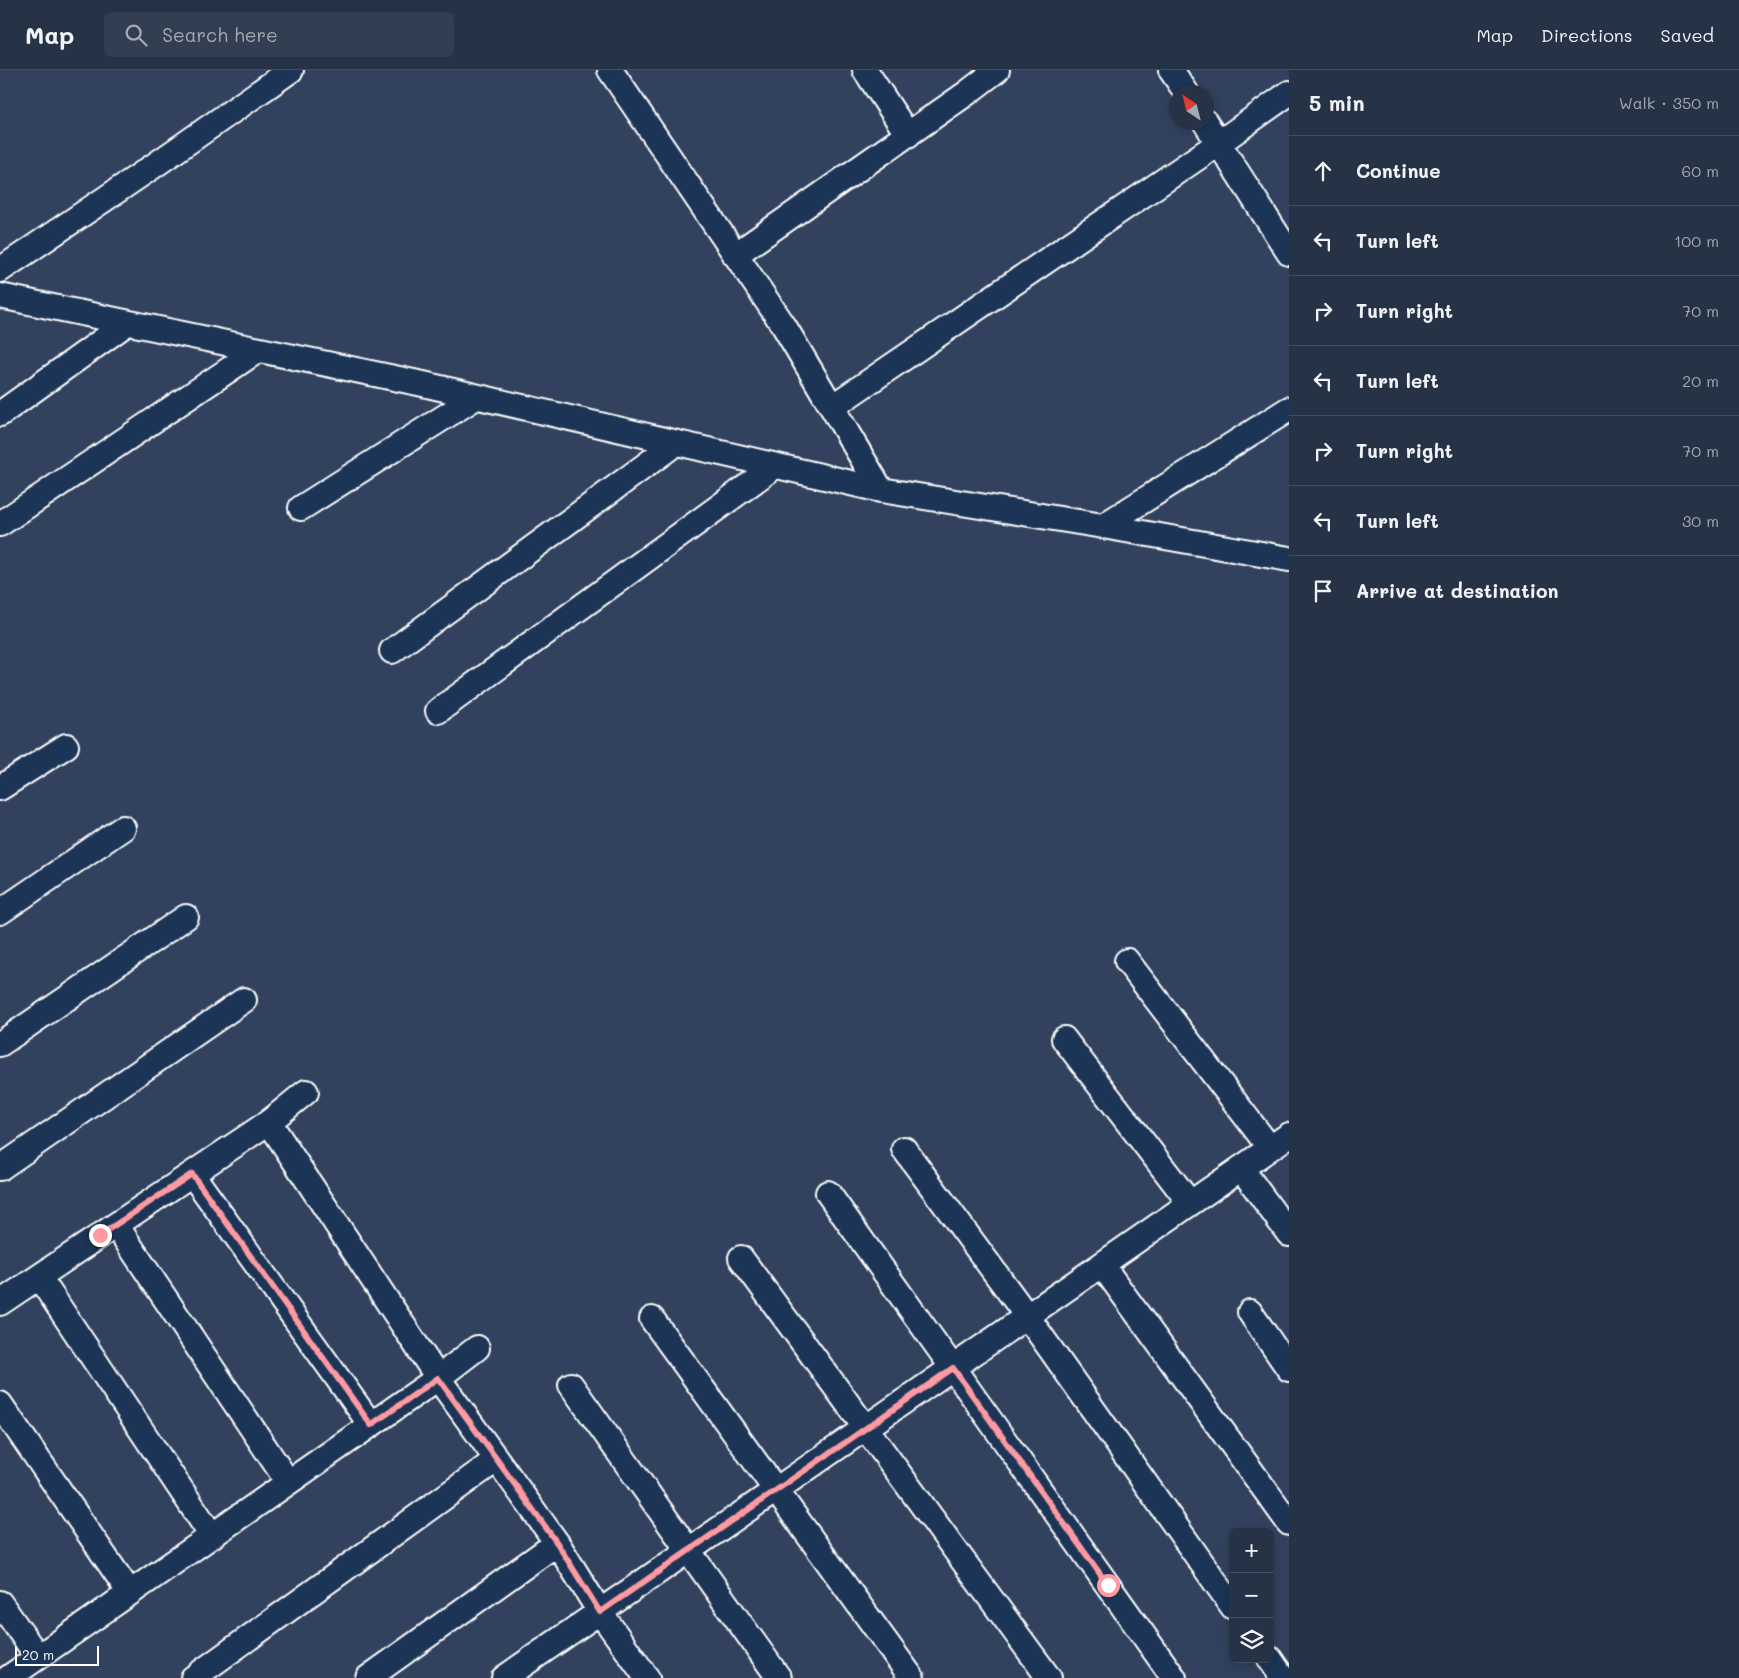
<!DOCTYPE html>
<meta charset="utf-8">
<style>
body{margin:0;font-family:Mali,sans-serif;background:#323e51;color:#f1f3f6}
.controls{position:absolute;right:15px;bottom:15px;display:grid;overflow:hidden;border-radius:8px;box-shadow:0 2px 12px #0003}
.controls button{width:45px;height:45px;display:grid;place-items:center;padding:0;border:0;border-bottom:1px solid #424d5f;background:#263246;color:#f1f3f6;font:25px sans-serif}
.compass{position:absolute;left:1169px;top:15px;width:45px;height:45px;border-radius:50%;background:#263246;box-shadow:0 2px 12px #0003;rotate:325deg}
.scale{position:absolute;left:15px;bottom:12px;width:84px;box-sizing:border-box;padding-left:5px;border:2px solid #fff;border-top:0;font-size:14px;line-height:18px;white-space:nowrap;color:#fff;-webkit-text-stroke:4px #1d3557;paint-order:stroke}
.stop{position:absolute;width:15px;height:15px;margin:-11px;border:4px solid #ff9aa2;border-radius:50%;background:#fff}
.stop.end{background:#ff9aa2;border-color:#fff;box-shadow:0 1px 5px #0008}
.list{margin:0;padding:0;list-style:none}
h2{display:flex;justify-content:space-between;align-items:center;height:65px;margin:0;padding:0 20px;font-size:21px}
h2 small{font-size:16px;font-weight:400;color:#a4aab3}
.list li{display:grid;grid-template-columns:32px 1fr auto;gap:15px;align-items:center;box-sizing:border-box;height:70px;padding:0 20px;border-top:1px solid #424d5f}
.list b{display:block;font-size:19px;white-space:nowrap}
.list em{font-size:16px;font-style:normal;color:#a4aab3}
.icon{flex:none;width:28px;height:28px;fill:none;stroke:currentColor;stroke-width:2;stroke-linecap:round;stroke-linejoin:round}
.map{position:relative;flex:none;width:1289px;height:1608px;overflow:hidden}
header{display:flex;align-items:center;gap:30px;box-sizing:border-box;height:70px;padding:0 25px;background:#263246;border-bottom:1px solid #424d5f}
header strong{font-size:24px}
nav{display:flex;gap:28px;margin-inline-start:auto;font-size:18px}
.search{width:350px;height:45px;background:#323e51;display:flex;align-items:center;gap:12px;box-sizing:border-box;padding:0 18px;border-radius:8px;color:#a4aab3;font-size:19px}
main{display:flex}
aside{flex:1;background:#263246}
.map>svg:first-child{display:block}
</style>
<header>
<strong>Map</strong>
<div class="search"><svg class="icon" aria-label="search" viewBox="0 0 24 24"><circle cx="10" cy="10" r="6"/><path d="M15 15l6 6"/></svg>Search here</div>
<nav><a>Map</a><a>Directions</a><a>Saved</a></nav>
</header>
<main>
<div class="map">
<svg width="1289" height="1608" viewBox="0 0 1289 1608">
<rect width="100%" height="100%" fill="#32425e"/>
<filter id="ink" filterUnits="userSpaceOnUse"><feTurbulence type="fractalNoise" baseFrequency=".02" numOctaves="2"/><feDisplacementMap in="SourceGraphic" scale="10" xChannelSelector="R" yChannelSelector="G"/><feConvolveMatrix kernelMatrix="1 2 1 2 8 2 1 2 1" color-interpolation-filters="sRGB"/></filter>
<g filter="url(#ink)">
<g fill="none" stroke-linecap="round" stroke-linejoin="round">
<defs>
<path id="street" d="M610,0l174,256 97,164
M865,0l43,65
M1171,0l15,22
M1205,52l84,131
M735,185l232,-162 30,-23
M0,200l155,-105 136,-95
M0,226l423,88 458,106 222,36 186,33
M832,337l387,-264 70,-50
M0,344l127,-91
M301,438l175,-111
M0,454l258,-174
M1103,456l186,-117
M392,581l284,-208
M438,641l337,-245
M0,718l66,-42
M0,842l123,-84
M1127,891l143,187
M1064,969l126,164
M0,974l186,-127
M269,1052l169,256 119,165 43,69 47,66
M904,1079l123,167 206,291
M0,1098l244,-168
M1241,1098l48,66
M192,1104l179,251
M828,1123l346,485
M116,1155l172,257
M741,1188l308,420
M1102,1195l187,258
M39,1207l173,259
M0,1233l269,-181 37,-30
M1250,1242l39,57
M652,1249l260,359
M571,1315l208,293
M0,1334l130,189
M0,1533l38,54
M1270,1589l13,19
M8,1608l430,-300 39,-30
M193,1608l303,-218
M368,1608l189,-135
M504,1608l785,-543"/>
</defs>
<use href="#street" stroke="#fff" stroke-width="28"/>
<use href="#street" stroke="#1d3557" stroke-width="24"/>
</g>
</g>
<g fill="none" stroke-linecap="round" stroke-linejoin="round" filter="url(#ink)">
<path stroke="#ff9aa2" stroke-width="6" d="M100,1165l92,-61 179,251 67,-47 119,165 43,69 353,-244 155,217"/>
</g>
</svg>
<div class="controls">
<button>+</button>
<button>−</button>
<button><svg class="icon" aria-label="layers" viewBox="0 0 24 24"><path d="M12 4l9 5-9 5-9-5zM3 14l9 5 9-5"/></svg></button>
</div>
<svg class="compass" viewBox="-18 -18 36 36"><path d="M0-13l5 13h-10z" fill="#e53935"/><path d="M0 13l5-13h-10z" fill="#a4aab3"/></svg>
<div class="scale">20 m</div>
<div class="stop" style="left:1108px;top:1515px"></div>
<div class="stop end" style="left:100px;top:1165px"></div>
</div>
<aside>
<h2>5 min<small>Walk · 350 m</small></h2>
<ul class="list">
<li><svg class="icon" aria-label="ahead" viewBox="0 0 24 24"><path d="M12 20V5M6 11l6-6 6 6"/></svg><div><b>Continue</b></div><em>60 m</em></li>
<li><svg class="icon" aria-label="left" viewBox="0 0 24 24"><path d="M17 20v-9H6M10 6l-5 5 5 5"/></svg><div><b>Turn left</b></div><em>100 m</em></li>
<li><svg class="icon" aria-label="right" viewBox="0 0 24 24"><path d="M7 20v-9h11M14 6l5 5-5 5"/></svg><div><b>Turn right</b></div><em>70 m</em></li>
<li><svg class="icon" aria-label="left" viewBox="0 0 24 24"><path d="M17 20v-9H6M10 6l-5 5 5 5"/></svg><div><b>Turn left</b></div><em>20 m</em></li>
<li><svg class="icon" aria-label="right" viewBox="0 0 24 24"><path d="M7 20v-9h11M14 6l5 5-5 5"/></svg><div><b>Turn right</b></div><em>70 m</em></li>
<li><svg class="icon" aria-label="left" viewBox="0 0 24 24"><path d="M17 20v-9H6M10 6l-5 5 5 5"/></svg><div><b>Turn left</b></div><em>30 m</em></li>
<li><svg class="icon" aria-label="arrive" viewBox="0 0 24 24"><path d="M6 21V4h12l-3 4 3 4H6"/></svg><div><b>Arrive at destination</b></div></li>
</ul>
</aside>
</main>
